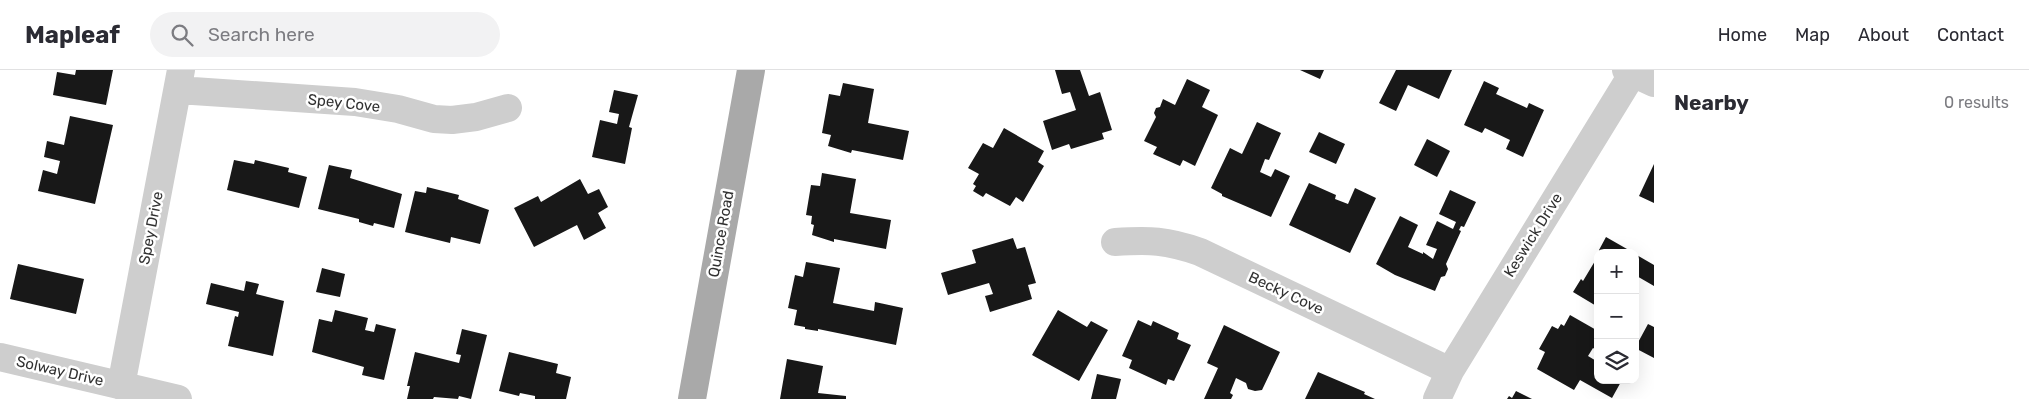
<!DOCTYPE html>
<meta charset="utf-8">
<style>
body{margin:0;font-family:Rubik,sans-serif;background:#f2f2f3;color:#2b2b33}
.controls{position:absolute;right:15px;bottom:15px;display:grid;overflow:hidden;border-radius:10px;box-shadow:0 5px 20px #0002}
.controls button{width:45px;height:45px;display:grid;place-items:center;padding:0;border:0;border-bottom:1px solid #e1e1e2;background:#fff;color:#2b2b33;font:25px sans-serif}
.list{margin:0;padding:0;list-style:none}
h2{display:flex;justify-content:space-between;align-items:center;height:65px;margin:0;padding:0 20px;font-size:21px}
h2 small{font-size:16px;font-weight:400;color:#7c7c81}
.icon{flex:none;width:28px;height:28px;fill:none;stroke:currentColor;stroke-width:2;stroke-linecap:round;stroke-linejoin:round}
.map{position:relative;flex:none;width:1654px;height:329px;overflow:hidden}
header{display:flex;align-items:center;gap:30px;box-sizing:border-box;height:70px;padding:0 25px;background:#fff;border-bottom:1px solid #e1e1e2}
header strong{font-size:24px}
nav{display:flex;gap:28px;margin-inline-start:auto;font-size:18px}
.search{width:350px;height:45px;background:#f2f2f3;display:flex;align-items:center;gap:12px;box-sizing:border-box;padding:0 18px;border-radius:28px;color:#7c7c81;font-size:19px}
main{display:flex}
aside{flex:1;background:#fff}
.map>svg:first-child{display:block}
</style>
<header>
<strong>Mapleaf</strong>
<div class="search"><svg class="icon" aria-label="search" viewBox="0 0 24 24"><circle cx="10" cy="10" r="6"/><path d="M15 15l6 6"/></svg>Search here</div>
<nav><a>Home</a><a>Map</a><a>About</a><a>Contact</a></nav>
</header>
<main>
<div class="map">
<svg width="1654" height="329" viewBox="0 0 1654 329">
<rect width="100%" height="100%" fill="#fff"/>
<path fill="#181818" d="M76,0h37l-7,35 -53,-10 4,-23 18,3z
M1055,0h25l9,26 11,-4 12,38 -10,3 2,6 -33,10 -2,-5 -17,6 -9,-29 33,-11 -6,-18 -8,2z
M1300,0h24l-4,9z
M1396,0h56l-13,29 -31,-14 -12,26 -17,-8z
M1187,9l23,11 -8,17 16,8 -23,51 -12,-6 -3,6 -27,-12 4,-7 -13,-6 12,-24 -2,-4 2,-5 4,-1 3,-8 12,6z
M1484,11l15,7 -3,6 31,14 2,-5 15,7 -21,47 -17,-8 4,-9 -25,-12 -3,5 -18,-8z
M843,13l31,6 -6,34 41,8 -6,29 -51,-10 -1,3 -23,-7 3,-11 -9,-2 7,-39 11,2z
M614,20l24,5 -9,32 3,1 -7,36 -33,-7 8,-37 17,4 2,-10 -10,-2z
M70,46l43,9 -18,79 -57,-13 5,-21 14,4 3,-13 -16,-4 3,-16 17,4z
M1257,52l24,11 -12,27 -4,-1 -5,13 11,5 4,-8 15,7 -19,41 -49,-21v-2l-11,-6 19,-40 12,6z
M1004,58l40,23 -6,11 6,4 -21,36 -7,-5 -6,9 -24,-13 -3,4 -10,-6 3,-5 -3,-2 6,-10 -11,-6 15,-25 10,5z
M1319,62l26,12 -9,20 -27,-12z
M1427,69l23,12 -13,26 -23,-12z
M234,90l20,4 1,-4 34,8 -1,4 19,5 -8,31 -72,-18z
M1654,94v39l-15,-7z
M329,95l23,5 -2,8 52,16 -8,34 -20,-5 -1,3 -14,-4v-3l-41,-10z
M822,103l34,6 -6,34 41,7 -5,29 -52,-10v3l-22,-7 2,-10 -3,-1 1,-8 -6,-1 5,-30 9,1z
M580,109l8,15 11,-5 9,18 -10,6 8,15 -22,12 -7,-15 -43,22 -20,-39 24,-12 3,6z
M1309,113l27,12 -1,4 13,5 7,-16 21,10 -26,55 -61,-28z
M427,117l32,8 -1,4 31,11 -9,34 -29,-7 -1,6 -45,-11 10,-41 11,2z
M1450,120l26,12 -12,25 -3,-1 -2,4 2,1 -15,33 2,5 -3,7 -4,1 -6,14 -40,-16 -19,-11 24,-48 18,9 -10,22 15,7v-2l10,7 4,-10 -11,-4 11,-24 16,8 3,-7 -17,-8z
M1606,167l28,16h-34l-1,-3z
M1013,168l4,11 8,-2 11,36 -8,2 4,14 -42,13 -5,-16 8,-2 -4,-11 -41,12 -7,-22 35,-10 -4,-13z
M1635,184l19,11v21l-19,-11z
M1598,186v51l-25,-15 8,-13 2,2z
M806,192l34,6 -7,35 41,8 1,-9 28,6 -7,37 -78,-16v2l-13,-2v-2l-11,-2 3,-15 -9,-2 7,-33 8,2z
M18,194l66,15 -8,35 -66,-15z
M322,198l23,6 -5,23 -24,-5z
M246,211l13,3 -3,10 28,7 -11,55 -45,-10 7,-30 3,1 1,-5 -33,-8 5,-21 33,8z
M335,240l33,8 -3,12 9,2 2,-8 20,5 -12,51 -22,-5 2,-8 -52,-15 7,-33 13,3z
M1058,240l29,17 4,-6 17,9 -29,51 -47,-26z
M1570,245l28,16v20l-5,-3 -5,8 10,6v18h24l-10,18 -32,-18 -6,10 -37,-21 8,-17 -6,-3 13,-23 6,3 3,-5 3,2z
M1138,250l13,6 2,-5 26,12 -2,6 14,6 -17,36 -6,-2 -2,6 -37,-17 3,-8 -10,-4z
M1648,254l6,3v31l-19,-10z
M1224,255l56,27 -18,38 -7,1 -7,-2 -2,-6 -10,-5 -6,15 3,2 -2,4h-27l14,-31 -11,-5z
M462,259l25,6 -16,64 -12,-3 -1,3 -24,-2 -1,2h-26l3,-13h-3l8,-34 44,11 2,-8 -5,-1z
M509,282l49,12 -2,9 15,4 -5,22h-31v-3l-15,-3 -1,3 -20,-5z
M787,289l36,7 -5,27 28,3v3h-66z
M1318,302l47,20 -1,2 11,5h-70z
M1097,304l24,5 -5,20h-25z
M1516,321l16,8h-25l2,-3 3,2z"/>
<g fill="none" stroke-linecap="round" stroke-linejoin="round">
<path stroke="#cecece" stroke-width="28" d="M1626,0l28,13
M178,20l177,12 43,7 36,10 18,1 24,-3 32,-9
M1115,172c35,-2 51,-2 85,10l250,119
M0,287l178,42
M121,316l60,-316
M1437,329l13,-28 183,-298"/>
<path stroke="#a9a9a9" stroke-width="28" d="M692,329l59,-329"/>
</g>
<g text-anchor="middle" dominant-baseline="central" stroke-width="5" stroke-linejoin="round" paint-order="stroke">
<g font-size="15" fill="#313131" stroke="#fff">
<text transform="translate(344 33) rotate(6)">Spey Cove</text>
<text transform="translate(151 158) rotate(-79)">Spey Drive</text>
<text transform="translate(721 164) rotate(-80)">Quince Road</text>
<text transform="translate(1533 165) rotate(-58)">Keswick Drive</text>
<text transform="translate(1286 223) rotate(25)">Becky Cove</text>
<text transform="translate(60 301) rotate(13)">Solway Drive</text>
</g>
</g>
</svg>
<div class="controls">
<button>+</button>
<button>−</button>
<button><svg class="icon" aria-label="layers" viewBox="0 0 24 24"><path d="M12 4l9 5-9 5-9-5zM3 14l9 5 9-5"/></svg></button>
</div>
</div>
<aside>
<h2>Nearby<small>0 results</small></h2>
<ul class="list">
</ul>
</aside>
</main>
